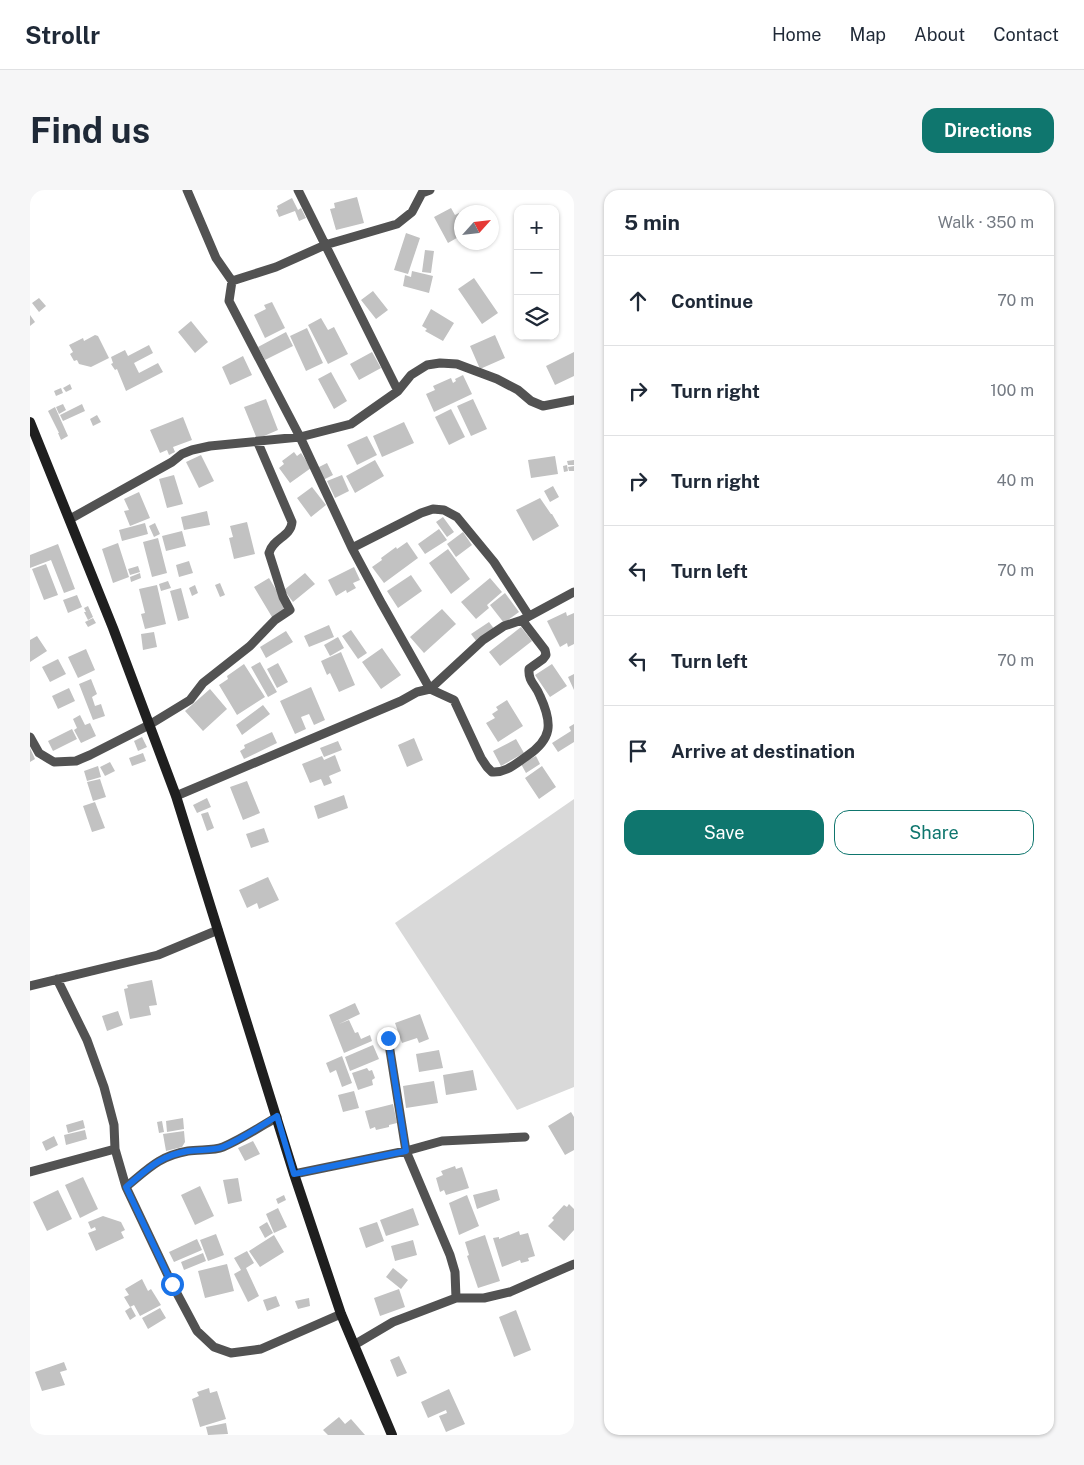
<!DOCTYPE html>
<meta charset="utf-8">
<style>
body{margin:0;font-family:"Public Sans",sans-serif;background:#f6f6f7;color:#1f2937}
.controls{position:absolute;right:15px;top:15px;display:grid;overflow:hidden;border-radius:10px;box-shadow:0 1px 4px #0004}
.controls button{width:45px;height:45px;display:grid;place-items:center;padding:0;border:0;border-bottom:1px solid #e0e1e3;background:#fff;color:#1f2937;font:25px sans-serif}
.compass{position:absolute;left:424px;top:15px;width:45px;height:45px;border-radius:50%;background:#fff;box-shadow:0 1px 4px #0004;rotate:63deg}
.stop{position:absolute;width:15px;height:15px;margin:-11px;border:4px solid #1a73e8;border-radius:50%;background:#fff}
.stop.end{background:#1a73e8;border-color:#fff;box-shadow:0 1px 5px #0008}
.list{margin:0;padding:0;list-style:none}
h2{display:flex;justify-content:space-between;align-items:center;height:65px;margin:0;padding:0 20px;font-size:21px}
h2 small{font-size:16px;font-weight:400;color:#747a83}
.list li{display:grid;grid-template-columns:32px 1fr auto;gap:15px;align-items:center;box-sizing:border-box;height:90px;padding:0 20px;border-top:1px solid #e0e1e3}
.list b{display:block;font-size:19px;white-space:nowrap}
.list em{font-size:16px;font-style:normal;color:#747a83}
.actions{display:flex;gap:10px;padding:15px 20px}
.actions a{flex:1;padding:11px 0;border:1px solid #0f766e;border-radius:15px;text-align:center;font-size:18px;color:#0f766e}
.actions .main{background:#0f766e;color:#fff}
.icon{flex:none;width:28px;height:28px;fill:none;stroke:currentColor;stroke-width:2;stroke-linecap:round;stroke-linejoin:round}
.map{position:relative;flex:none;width:544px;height:1245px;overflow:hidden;border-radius:15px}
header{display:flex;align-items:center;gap:30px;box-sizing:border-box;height:70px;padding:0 25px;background:#fff;border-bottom:1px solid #e0e1e3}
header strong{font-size:24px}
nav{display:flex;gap:28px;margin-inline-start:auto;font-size:18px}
.intro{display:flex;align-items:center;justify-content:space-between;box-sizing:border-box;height:120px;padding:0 30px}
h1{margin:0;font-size:35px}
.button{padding:12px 22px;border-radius:15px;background:#0f766e;color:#fff;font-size:18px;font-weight:700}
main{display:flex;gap:30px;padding:0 30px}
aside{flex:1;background:#fff;border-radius:15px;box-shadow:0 1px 4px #0004}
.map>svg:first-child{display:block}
</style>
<header>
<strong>Strollr</strong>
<nav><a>Home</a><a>Map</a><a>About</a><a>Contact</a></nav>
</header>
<div class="intro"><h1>Find us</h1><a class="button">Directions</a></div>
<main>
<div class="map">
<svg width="544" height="1245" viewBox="0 0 544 1245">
<rect width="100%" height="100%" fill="#fff"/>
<path fill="#d9d9d9" d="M544,609v288l-57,23 -122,-187z"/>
<path fill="#c2c2c2" d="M327,7l7,26 -28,7 -6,-21 5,-1 -1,-5z
M262,8l6,12 3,-2 5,10 -7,3 -4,-10 -16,6 -3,-7 2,-1 -1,-3z
M421,18l4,7 4,-2 3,6v16l-14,8 -14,-26z
M376,43l14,5 -12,36 -14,-4z
M395,60l9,1 -3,22 -9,-1z
M382,81l21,5 -4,17 -26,-7 2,-11 6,2z
M444,88l24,35 -16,11 -24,-35z
M343,101l15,19 -12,9 -15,-19z
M9,108l7,8 -7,6 -7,-9z
M242,112l13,26 -20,10 -11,-23 12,-6 -2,-4z
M401,119l23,14 -11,18 -18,-10 2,-2 -5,-3z
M0,125l5,7 -5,4z
M291,128l7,12 6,-3 14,27 -20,10 -20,-39z
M161,131l17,21 -13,11 -17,-21z
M277,138l16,35 -17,8 -16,-35z
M256,142l7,14 -28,14 -7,-13z
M65,145l3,1 11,22 -18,9 -12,-3 -2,-4 -3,1 -4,-7 3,-2 -4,-7 14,-7 1,3z
M465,145l10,23 -25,11 -10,-23z
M119,155l4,8 -19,10 5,10 19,-10 5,9 -37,19 -9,-22 -2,1 -4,-6 2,-1 -2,-6 14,-7 3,6z
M342,162l9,16 -22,12 -9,-16z
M544,162v24l-19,9 -9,-19z
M213,166l9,19 -22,10 -8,-18z
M301,182l16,29 -13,8 -16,-30z
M433,185l9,19 -38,18 -8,-18 9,-4 -2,-4 18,-8 2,5 3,-2 -1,-2z
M40,194l2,5 -6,3 -3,-4z
M31,198l2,5 -7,3 -2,-5z
M236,209l12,31 -21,9 -13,-32z
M443,209l14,30 -16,7 -14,-30z
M33,214l3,6 -7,4 -3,-7z
M52,214l3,7 -22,10 -3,-6z
M25,217l13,29 -7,4 -3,-7h1l-11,-22z
M421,219l14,28 -16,8 -14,-28z
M67,225l4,7 -8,4 -3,-7z
M153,227l9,23 -19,7 2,5 -6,3 -2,-5 -7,3 -10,-23z
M374,232l10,21 -32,14 -9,-21z
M337,246l10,19 -20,10 -10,-20z
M264,262l3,4 4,-3 10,15 -21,15 -11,-15 5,-4 -2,-3z
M171,265l13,26 -15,7 -13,-26z
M525,266l3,18 -27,4 -3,-18z
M345,270l9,16 -29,17 -9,-17z
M544,270v5h-6l-1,-4z
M297,273l6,12 -10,5 -6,-12z
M537,275l1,6 -4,1 -1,-6z
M544,276v5h-5l-1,-4z
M144,285l9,29 -16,4 -8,-29z
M312,285l7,16 -14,7 -8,-17z
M523,296l6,11 -9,5 -6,-11z
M282,297l14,18 -15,12 -14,-19z
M109,302l11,26 -20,8 -6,-15 5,-1 -5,-11z
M510,308l11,16h1l7,12 -26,15 -17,-31z
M177,321l3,14 -26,5 -3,-13z
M413,327l11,15 -7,5 -11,-15z
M217,332l8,32 -21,5 -5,-21 4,-1 -3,-11z
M115,333l3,11 -26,7 -3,-11z
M125,333l5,11 -6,3 -5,-11z
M409,339l8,11 -22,14 -7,-10z
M152,341l4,15 -20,5 -4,-15z
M433,342l9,13 -16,12 -9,-13z
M128,348l9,35 -15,4 -9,-35z
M377,352l11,16 -34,25 -12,-16 10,-7 -1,-2 15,-11 1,2z
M88,353l11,34 -16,6 -11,-34z
M28,354l17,45 -11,4 -13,-33 -21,8v-13z
M418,359l22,30 -19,15 -22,-31z
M159,371l4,12 -14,4 -3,-12z
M16,374l12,31 -14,5 -12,-31z
M108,376l2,6 -10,3 -2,-6z
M324,377l6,13 -7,3 3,5 -9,5 -1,-3 -10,6 -8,-16z
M110,383l1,5 -10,4 -1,-5z
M275,383l10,11 -22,18 -9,-12z
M381,385l11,16 -24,17 -11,-17z
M239,388l18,30 -15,9 -18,-30z
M460,388l12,14 -15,13 2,3 -13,11 -15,-17z
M138,391l3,7 -10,3 -2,-7z
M190,393l5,12 -5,2 -5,-12z
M127,395l9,39 -21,5 -4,-15 4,-1 -6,-24z
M165,395l3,8 -6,3 -3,-8z
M151,398l8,30 -11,3 -8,-30z
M475,403l14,19 -15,11 -14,-18z
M47,405l5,12 -14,6 -5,-13z
M58,416l5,11 -5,3 -4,-8h2l-2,-4z
M412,419l14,15 -32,29 -14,-16z
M536,422l1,4 7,-3v31l-6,3 -1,-4 -7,4 -13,-26z
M63,428l3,5 -8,4 -3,-5z
M459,432l6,8 -18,12 -6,-8z
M299,435l5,12 -25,10 -5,-11z
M491,437l11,14 -32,25 -11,-14z
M321,440l16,23 -9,6 -16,-23z
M256,441l7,11 -27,16 -6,-11z
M124,442l3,15 -14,3 -2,-16z
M7,446l10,15 -17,11v-22z
M308,447l6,11 -14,8 -6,-11z
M352,458l19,27 -20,14 -19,-27z
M56,459l9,21 -17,8 -10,-21z
M311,462l14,33 -16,7 -9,-19 -3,2 -6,-14z
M28,469l8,15 -16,8 -8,-15z
M230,472l17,30 -9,5 -17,-30z
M248,473l10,19 -11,6 -10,-19z
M214,474l21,33 -28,18 -18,-30 9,-6 -1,-3z
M522,474l15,22 -17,11 -15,-22z
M544,484v16l-6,-13z
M61,489l6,15 -5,3 3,9 6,-2 4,12 -12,4 -14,-36z
M281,497l14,33 -11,5 -5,-11 -8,3 5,12 -11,5 -15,-33z
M39,498l6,13 -17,8 -6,-13z
M180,499l17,20 -24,22 -18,-20z
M477,510l16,26 -25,16 -12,-19 9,-5 -3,-4 6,-4 -2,-3z
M233,515l7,9 -28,21 -6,-10z
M50,525l5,10 5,-2 6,13 -15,7 -7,-13 3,-2 -4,-9z
M544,534v18l-16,10 -6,-9 19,-12 -2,-4z
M42,539l5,10 -24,12 -5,-10z
M242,542l5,11 -33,16 -4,-8 5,-3 -1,-3z
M112,547l5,10 -9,4 -4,-10z
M384,548l9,22 -16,7 -9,-22z
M486,549l8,14 -23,13 -8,-15z
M308,551l4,9 -18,7 -4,-9z
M0,558l5,11 -5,3z
M113,563l3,8 -14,5 -3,-8z
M305,565l6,16 -12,5 3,7 -8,3 -3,-7 -11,4 -8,-19 20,-8 2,4z
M506,566l4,8 -14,9 -5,-9z
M80,572l5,9 -10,5 -5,-9z
M68,576l3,11 -14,4 -3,-10z
M512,576l14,21 -17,12 -14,-21z
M70,589l6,18 -13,4 -6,-19z
M217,591l13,32 -17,7 -13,-33z
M314,605l4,13 -30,11 -4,-13z
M177,608l4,9 -14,6 -4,-8z
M65,612l10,26 -13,4 -9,-26z
M178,622l6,16 -7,3 -6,-17z
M234,638l5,14 -18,6 -5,-14z
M238,687l11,23 -20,9 -2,-6 -10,5 -8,-18z
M122,790l5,25 -8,1 2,9 -21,4 -6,-30 4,-1 -1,-3z
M325,813l5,11 -21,10 10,-4 6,13 3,-1 3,7 9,-4 2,6 -28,12 -15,-38z
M88,821l5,14 -16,6 -5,-15z
M390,824l9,25 -10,4 -2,-5 -15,5 -7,-20z
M343,855l6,14 -29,12 -5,-14z
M409,860l4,18 -24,4 -3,-18z
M312,866l10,27 -10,4 -6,-17 -6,3 -4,-10z
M337,878l2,3 3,-1 3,8 -3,2 1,5 -15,5 -6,-17z
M443,880l4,20 -31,5 -3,-20z
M404,891l4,22 -32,5 -3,-22z
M324,901l5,17 -16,4 -5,-17z
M363,914l4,19 -8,2v2l-13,3 -1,-3 -5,2 -5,-18z
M541,922l3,5v33l-9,5 -17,-29z
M153,928l1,11 -17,3 -1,-11z
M53,930l2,8 -17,5 -2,-8z
M132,931l2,11 -5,1 -2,-11z
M55,940l2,9 -21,6 -2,-10z
M154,941l1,11 -3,5 -16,4 -3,-17z
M24,946l4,9 -12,6 -4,-9z
M223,951l7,13 -15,7 -7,-13z
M425,976l1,3 6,-2 7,21 -23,7 -2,-5 -4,2 -4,-14 7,-3 -2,-4z
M53,987l15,32 -18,9 -15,-33z
M208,988l4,23 -14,3 -5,-24z
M170,996l14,30 -19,9 -14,-30z
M467,999l3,11 -23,9 -4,-14z
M28,1000l14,29 -25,12 -14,-29z
M254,1005l2,5 -8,4 -2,-5z
M437,1005l12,31 -20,9 -10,-32z
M539,1014l5,5v21l-10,11 -16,-15 6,-6 -2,-2 12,-13 3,2z
M248,1018l9,19 -13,6 -8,-19z
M383,1018l6,17 -33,11 -6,-16z
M73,1026l18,6 4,8 -4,2 3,6 -28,13 -8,-18 8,-3 -1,-3 -4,2 -3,-7z
M237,1032l6,11 -8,5 -6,-11z
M347,1032l7,19 -18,7 -7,-20z
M489,1041l1,4 8,-2 7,23 -7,2 1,3 -8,2 -1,-3 -18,7 -9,-29 6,-1v2z
M186,1044l8,21 -16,6 -8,-21z
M244,1045l10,17 -24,15 -11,-16z
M455,1045l15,46 -22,7 -11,-32 2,-1 -4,-13z
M167,1049l5,11 -28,12 -5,-10z
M383,1050l4,15 -22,6 -4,-15z
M217,1061l7,12 -8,5 13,28 -11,6 -14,-28 7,-4 -7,-12z
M173,1063l3,8 -22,9 -3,-8z
M197,1074l7,27 -29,7 -7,-27z
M363,1078l15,12 -7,9 -15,-12z
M112,1089l6,12 3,-2 10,16 -21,11 -6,-11 -4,2 -6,-10 5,-2 -4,-6z
M369,1099l6,18 -25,9 -6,-18z
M246,1106l4,10 -13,5 -4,-11z
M279,1108l1,8 -12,3 -3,-8z
M101,1117l5,9 -6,4 -5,-9z
M130,1118l6,10 -18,11 -6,-11z
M486,1120l15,40 -17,7 -15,-40z
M369,1166l8,17 -10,4 -7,-17z
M34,1172l3,8 -7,2 5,13 -23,6 -7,-19z
M179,1198l1,5 7,-2 9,28 -26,8 -8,-28 7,-3 -2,-4z
M419,1199l16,35 -19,8 -7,-16 8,-3 -1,-3 -18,8 -7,-16z
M309,1227l6,7 6,-5 14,16h-37l-5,-5z
M196,1233l2,11 -20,1 -2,-8z"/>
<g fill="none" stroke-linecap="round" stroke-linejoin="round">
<path stroke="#525252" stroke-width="9" d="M157,0l29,68 16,23
M268,0l100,201
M400,0l-8,3 -10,19 -15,12 -72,21 -49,22 -44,14 -3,20 71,136 52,111 30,56 48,85 24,11 27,58 6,9 5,5c14,1 23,-8 35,-16 25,-17 26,-32 13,-60 -4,-11 -12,-14 -11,-27l14,-10 3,-4 -1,-5 -23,-30
M40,329l102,-57 10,-8 10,-4 18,-4 90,-9 51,-13 47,-33 13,-16 16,-10 13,-2 17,1 40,15 21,11 13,11 12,5 31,-6
M322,358l69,-35 12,-4 11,1 13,7 37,45 35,54
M0,547l9,16 15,9 22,-1 14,-6 59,-30 41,-25 13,-17 47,-37 25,-26 15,-10 -7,-13 -14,-44c4,-15 22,-16 23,-31l-34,-79
M146,606l225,-95 16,-9 13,-3 53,-49 21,-14 18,-6 52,-28
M27,789l30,61 17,47 10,38 1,24 11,38 46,97 25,47 17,16 17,6 30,-4 80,-35
M0,796l128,-31 60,-25
M358,848l18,113 44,104 5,17 1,26
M0,982l85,-23
M264,984l112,-23 36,-10 83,-4
M96,997c22,-18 33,-31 62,-36 11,-2 25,0 35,-4 19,-8 37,-20 54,-30
M324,1155l39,-23 63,-24h28l26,-6 64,-28"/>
<path stroke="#1f1f1f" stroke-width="10" d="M0,232l83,206 63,168 118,378 47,140 51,121"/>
</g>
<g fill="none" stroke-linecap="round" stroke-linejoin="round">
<path stroke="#1a73e8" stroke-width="6" d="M142,1094l-46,-97c22,-18 33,-31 62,-36 11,-2 25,0 35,-4 19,-8 37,-20 54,-31l17,58 112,-23 -18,-113"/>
</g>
</svg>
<div class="controls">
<button>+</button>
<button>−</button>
<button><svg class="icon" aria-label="layers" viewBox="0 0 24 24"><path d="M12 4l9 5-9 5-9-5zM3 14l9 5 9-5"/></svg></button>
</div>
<svg class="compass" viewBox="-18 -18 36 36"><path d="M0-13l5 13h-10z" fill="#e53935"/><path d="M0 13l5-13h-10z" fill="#747a83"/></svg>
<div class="stop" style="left:142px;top:1094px"></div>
<div class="stop end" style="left:358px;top:848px"></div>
</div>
<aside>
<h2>5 min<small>Walk · 350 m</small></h2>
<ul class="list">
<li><svg class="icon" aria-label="ahead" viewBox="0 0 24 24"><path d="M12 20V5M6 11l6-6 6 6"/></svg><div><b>Continue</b></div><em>70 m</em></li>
<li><svg class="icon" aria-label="right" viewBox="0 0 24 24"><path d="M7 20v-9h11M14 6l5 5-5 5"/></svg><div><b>Turn right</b></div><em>100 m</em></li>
<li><svg class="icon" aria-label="right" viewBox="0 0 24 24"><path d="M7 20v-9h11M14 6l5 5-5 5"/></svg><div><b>Turn right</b></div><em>40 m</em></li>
<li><svg class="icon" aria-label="left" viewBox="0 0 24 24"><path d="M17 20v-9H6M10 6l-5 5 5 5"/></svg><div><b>Turn left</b></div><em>70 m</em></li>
<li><svg class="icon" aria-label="left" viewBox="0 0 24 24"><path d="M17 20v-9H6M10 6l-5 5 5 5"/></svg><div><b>Turn left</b></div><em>70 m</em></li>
<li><svg class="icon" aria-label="arrive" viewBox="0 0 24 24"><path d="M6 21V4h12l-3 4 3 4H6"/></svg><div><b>Arrive at destination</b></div></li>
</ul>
<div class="actions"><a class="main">Save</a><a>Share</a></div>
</aside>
</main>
